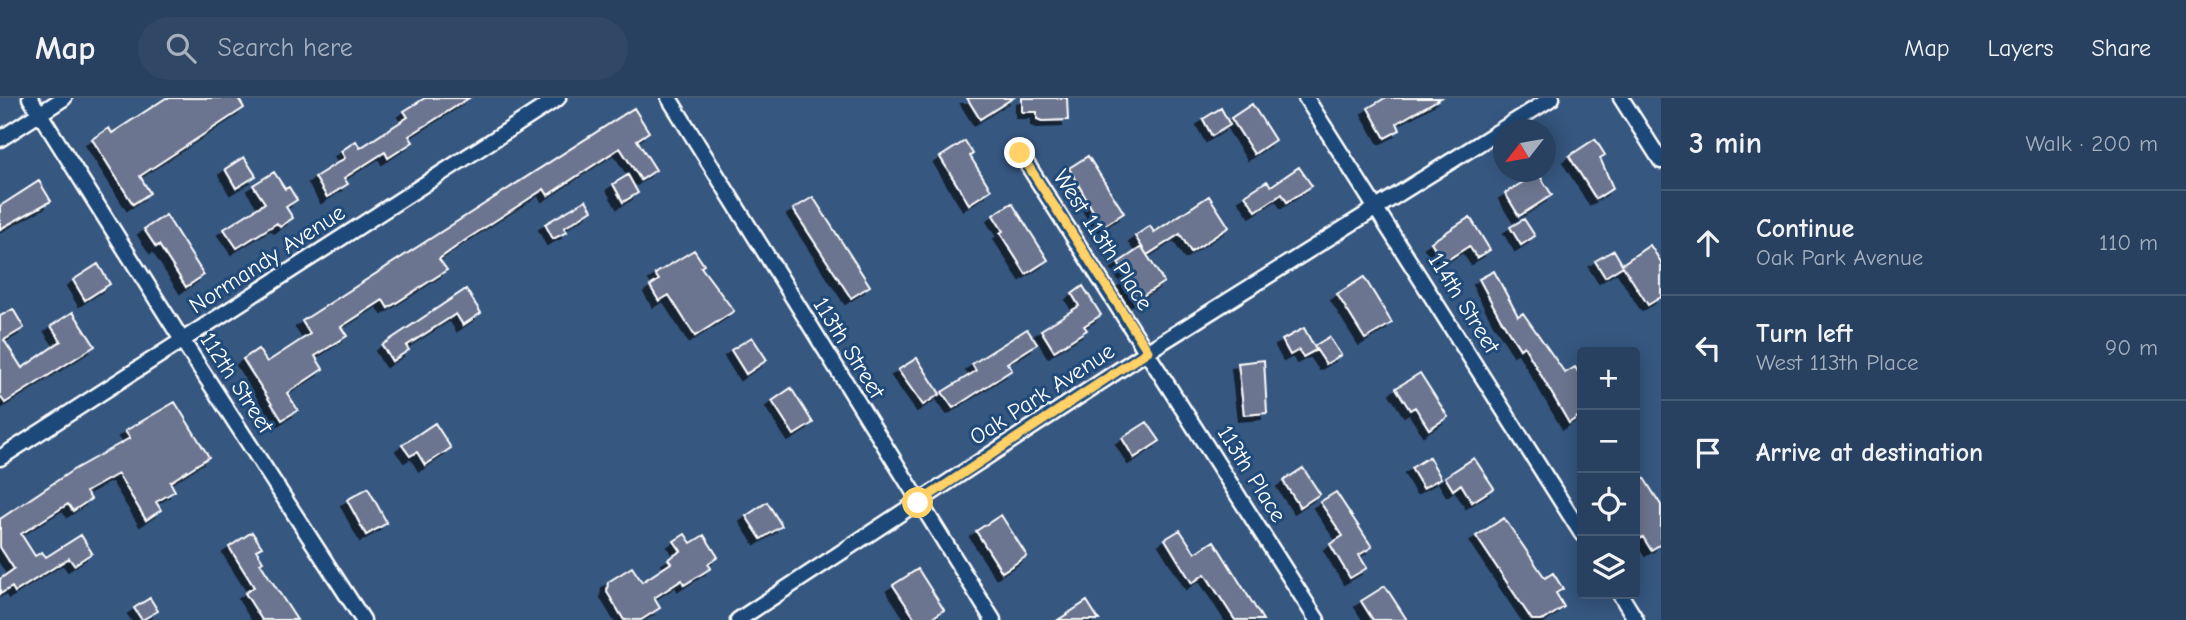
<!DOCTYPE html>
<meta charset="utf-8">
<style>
body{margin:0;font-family:"Comic Neue",sans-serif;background:#304866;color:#f1f3f6}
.controls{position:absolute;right:21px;bottom:21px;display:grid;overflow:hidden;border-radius:7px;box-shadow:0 4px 18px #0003}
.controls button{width:63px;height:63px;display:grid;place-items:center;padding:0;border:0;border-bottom:2px solid #445a75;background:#284160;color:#f1f3f6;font:35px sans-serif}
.compass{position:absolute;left:1493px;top:21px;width:63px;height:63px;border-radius:50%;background:#284160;box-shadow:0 4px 18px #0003;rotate:239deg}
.stop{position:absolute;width:21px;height:21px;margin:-16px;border:5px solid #ffd166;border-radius:50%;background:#fff}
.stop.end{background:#ffd166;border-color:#fff;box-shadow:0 2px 7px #0008}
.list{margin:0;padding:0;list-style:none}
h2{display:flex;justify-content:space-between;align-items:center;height:91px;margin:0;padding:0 28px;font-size:30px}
h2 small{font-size:23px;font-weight:400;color:#a5afbd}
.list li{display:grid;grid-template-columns:46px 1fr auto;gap:21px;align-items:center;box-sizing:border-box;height:105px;padding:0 28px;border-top:2px solid #445a75}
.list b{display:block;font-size:26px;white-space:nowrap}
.list p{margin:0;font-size:23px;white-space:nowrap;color:#a5afbd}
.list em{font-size:23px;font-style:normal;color:#a5afbd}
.icon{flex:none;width:38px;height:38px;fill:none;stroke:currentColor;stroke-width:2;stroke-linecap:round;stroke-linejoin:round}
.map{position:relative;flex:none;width:1661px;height:522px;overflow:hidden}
header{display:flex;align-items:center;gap:42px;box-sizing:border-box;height:98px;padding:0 35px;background:#284160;border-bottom:2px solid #445a75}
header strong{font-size:33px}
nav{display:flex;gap:38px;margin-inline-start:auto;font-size:24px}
.search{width:490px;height:63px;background:#304866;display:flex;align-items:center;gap:18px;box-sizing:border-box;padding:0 24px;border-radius:38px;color:#a5afbd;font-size:26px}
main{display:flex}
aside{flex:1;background:#284160}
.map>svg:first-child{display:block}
</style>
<header>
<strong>Map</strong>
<div class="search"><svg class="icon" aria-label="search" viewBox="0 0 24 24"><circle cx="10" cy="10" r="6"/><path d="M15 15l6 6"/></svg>Search here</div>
<nav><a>Map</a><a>Layers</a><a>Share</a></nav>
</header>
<main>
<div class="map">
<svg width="1661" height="522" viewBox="0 0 1661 522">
<defs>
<filter id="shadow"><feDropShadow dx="-6" dy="6" stdDeviation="0" flood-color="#0009"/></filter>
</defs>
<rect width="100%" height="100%" fill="#365780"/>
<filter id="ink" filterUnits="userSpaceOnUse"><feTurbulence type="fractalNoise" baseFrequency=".0143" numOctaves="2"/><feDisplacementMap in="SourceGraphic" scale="14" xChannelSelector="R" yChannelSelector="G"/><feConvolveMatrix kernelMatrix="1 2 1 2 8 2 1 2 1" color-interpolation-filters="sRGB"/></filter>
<g filter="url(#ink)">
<path fill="#6c748f" stroke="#fff" stroke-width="2" filter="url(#shadow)" d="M166,0h72l6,10 -104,68 10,17 -17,11 -41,-65 17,-11 3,5z
M425,0h44l-60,38 4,6 -25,16 -3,-6 -41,26 4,6 -21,13 -12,-20 30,-19 -4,-7 15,-10 4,7 48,-31 -4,-6z
M967,0h46l-33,21z
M1022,0h45l1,22 -26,1 -5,-2v-7h-15z
M1385,0h56l-44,25 3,7 -15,8 -17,-30z
M1252,6l23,36 -21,14 -23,-36z
M634,10l15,24 -12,8 19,30 -15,10 -21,-32 -72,47 -4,-6 -77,50 -28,20 8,11 -59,38 -5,-8 -42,27 6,9 -32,20 8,13 -36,24 11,17 -16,10 -39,-61 15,-10 9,13 43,-28 -8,-13z
M1221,10l9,17 -18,11 -9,-17z
M1595,41l10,16 -5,3 13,30 -17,11 -27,-43z
M965,43l8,13 -3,2 21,34 -22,14 -29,-47z
M1088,58l36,57 -22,14 -33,-59z
M244,59l12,19 -20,12 -11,-19z
M1299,69l13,19 -25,16 -5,-8 -26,17 -11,-16 22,-14 4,5z
M274,74l11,17 4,-2 8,13 -11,7 7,11 -13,9 -3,-4 -40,25 -13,-19 41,-26 -12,-18z
M1538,75l14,22 -33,21 -14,-23z
M628,77l10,18 -15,9 -10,-18z
M39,83l12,20 -51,28v-23z
M1209,98l20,31 -38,25 -11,-18 -33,21 -12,-19 15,-10 4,6z
M813,99l57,89 -19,12 -58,-89z
M586,102l6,10 -28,18 3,4 -14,7 -8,-15z
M1012,105l36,57 -22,14 -26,-41 3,-2 -10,-16z
M166,117l38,60 -18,12 -27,-42 -3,2 -12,-18z
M1470,119l20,33 -13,8 -8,-12 -25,16 -13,-20z
M1524,121l11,17 -14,9 -11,-18z
M1650,147l11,17v35l-13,8 -25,-39 -18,11 -10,-16 19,-11 8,14z
M1142,149l22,35 -29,19 -13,-19 6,-3 -10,-16z
M694,152l10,15 -3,2 33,44 -39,25 -26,-41 -10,6 -9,-15 9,-6 -4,-6z
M98,166l12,20 -25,16 -12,-20z
M1494,173l24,45 5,-3 42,60 10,-6 7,11v36l-13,9 -45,-77 -4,3 -20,-31 -21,-39z
M1364,179l28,46 -27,16 -28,-45z
M1083,188l18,29 -17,11 3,4 -33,21 -13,-21 38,-24 -7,-12z
M466,191l15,24 -18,12 -7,-11 -50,32 3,4 -17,11 -10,-16z
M13,211l11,19 -20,12 18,28 39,-27 -10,-15 22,-14 22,34 -90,57 -5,-7v-80z
M1304,230l12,22 -13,7 -4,-7 -9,5 -8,-15z
M1027,231l10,15 -30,19 5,7 -59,38 -11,-16 34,-21 -4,-7z
M752,239l15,23 -21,14 -15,-24z
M1329,239l12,18 -15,9 -12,-18z
M917,260l23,36 -17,11 -25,-35z
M1264,262l3,53 -23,2 -6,-52z
M1420,275l28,44 -19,12 -14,-22 -5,3 -14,-22z
M791,290l22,35 -19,12 -22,-34z
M175,304l34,55 -39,25 5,9 -19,11 5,8 -15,10 -28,-46 -32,18 5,7 -18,12 -5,-7 -47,30 14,22 7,-4 4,5 35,-22 11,18 -18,12 -5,-7 -54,34 -3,-5 -12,7v-15l14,-10 -14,-22v-28l73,-49 57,-32 -5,-7z
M1147,324l13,19 -26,17 -12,-20z
M435,325l16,25 -26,17 -8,-13 -7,4 -8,-11z
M1429,359l12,21 -18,10 -12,-20z
M1474,360l20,30 -22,14 -11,-18 -8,6 -8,-13z
M1635,366l26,41v39l-10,6 -8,-13 -8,5z
M1303,370l17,26 -20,13 -17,-26z
M368,390l19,35 -21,12 -19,-35z
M1336,394l36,55 -13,8 8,13 -17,10 -20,-34 13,-8 -23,-34z
M767,404l15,24 -21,13 -15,-23z
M1001,417l26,41 -25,16 -26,-41z
M1504,420l41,60 8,-5 10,16 -7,4 8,14 -20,13h-12l-56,-84z
M1180,432l15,23 19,-12 49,79h-28l-30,-46 -13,9 -27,-44z
M252,434l10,15 -6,3 7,11 -3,2 37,57h-35l-17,-27 9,-6 -25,-40z
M685,436l6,9 13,-8 14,22 -10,7 3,4 -27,17 -2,-5 -28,18 6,10 -19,12h-17l-17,-28 1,-10 24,-15 10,15 29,-19 -3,-4 13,-8 -7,-10z
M918,471l26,41 -15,10h-13l-23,-35z
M1385,488l22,34h-34l-12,-19z
M150,500l8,13 -16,9 -8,-12z
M1087,503l12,19h-41z"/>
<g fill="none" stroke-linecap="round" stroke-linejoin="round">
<defs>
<path id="minor" d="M30,0l152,242 181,280
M669,0l324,522
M1306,0l276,436
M1621,0l40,63
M0,41l64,-41
M1020,55l297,467
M0,360l558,-360
M1620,496l16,26
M738,522l410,-269 404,-253"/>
</defs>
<use href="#minor" stroke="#fff" stroke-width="19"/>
<use href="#minor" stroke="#1f4a7a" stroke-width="14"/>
</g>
</g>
<g fill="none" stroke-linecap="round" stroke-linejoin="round" filter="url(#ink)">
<path stroke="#ffd166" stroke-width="9" d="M918,405l230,-152 -128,-198"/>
</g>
<g text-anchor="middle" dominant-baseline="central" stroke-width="6" stroke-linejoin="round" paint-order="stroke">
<g font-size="23" fill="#fff" stroke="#1f4a7a">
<text transform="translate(1103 142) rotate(57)">West 113th Place</text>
<text transform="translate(267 161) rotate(-33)">Normandy Avenue</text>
<text transform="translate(1464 205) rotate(58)">114th Street</text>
<text transform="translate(849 250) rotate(58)">113th Street</text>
<text transform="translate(237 285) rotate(57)">112th Street</text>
<text transform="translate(1042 296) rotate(-33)">Oak Park Avenue</text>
<text transform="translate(1252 376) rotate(58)">113th Place</text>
</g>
</g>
</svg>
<div class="controls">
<button>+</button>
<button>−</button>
<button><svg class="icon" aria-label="locate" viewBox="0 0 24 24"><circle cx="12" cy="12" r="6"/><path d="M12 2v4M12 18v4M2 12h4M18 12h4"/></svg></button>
<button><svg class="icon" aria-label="layers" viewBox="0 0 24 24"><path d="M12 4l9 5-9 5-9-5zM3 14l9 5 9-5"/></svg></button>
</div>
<svg class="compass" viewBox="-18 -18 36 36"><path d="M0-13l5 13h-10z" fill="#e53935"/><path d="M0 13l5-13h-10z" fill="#a5afbd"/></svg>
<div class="stop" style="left:918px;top:405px"></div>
<div class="stop end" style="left:1020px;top:55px"></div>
</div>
<aside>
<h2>3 min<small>Walk · 200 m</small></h2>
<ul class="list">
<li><svg class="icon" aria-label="ahead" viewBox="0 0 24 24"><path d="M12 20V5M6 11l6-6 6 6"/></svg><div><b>Continue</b><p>Oak Park Avenue</p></div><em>110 m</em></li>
<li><svg class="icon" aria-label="left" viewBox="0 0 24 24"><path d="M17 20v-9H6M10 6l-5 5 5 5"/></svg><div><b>Turn left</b><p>West 113th Place</p></div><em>90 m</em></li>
<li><svg class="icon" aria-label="arrive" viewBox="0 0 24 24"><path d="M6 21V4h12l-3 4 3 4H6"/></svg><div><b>Arrive at destination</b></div></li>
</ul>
</aside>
</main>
